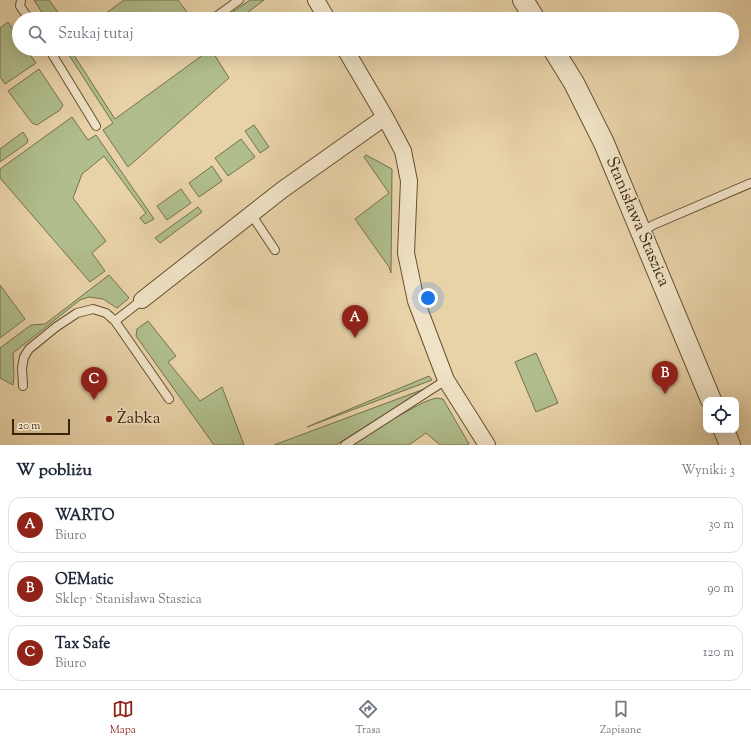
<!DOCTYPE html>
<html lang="pl">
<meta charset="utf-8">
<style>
body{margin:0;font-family:"Sorts Mill Goudy",serif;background:#f6f6f7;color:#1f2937}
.controls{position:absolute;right:12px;bottom:12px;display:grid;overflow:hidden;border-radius:8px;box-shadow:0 4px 16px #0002}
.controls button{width:36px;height:36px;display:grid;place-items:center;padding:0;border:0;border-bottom:1px solid #e0e1e3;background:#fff;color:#1f2937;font:20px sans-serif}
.scale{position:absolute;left:12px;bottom:10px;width:58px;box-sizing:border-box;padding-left:4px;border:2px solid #3b250a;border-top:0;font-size:11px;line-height:14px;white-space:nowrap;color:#3b250a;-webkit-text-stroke:3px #f0e2c6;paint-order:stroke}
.you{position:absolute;left:428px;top:298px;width:14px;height:14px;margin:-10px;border:3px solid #fff;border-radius:50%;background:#1a73e8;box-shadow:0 0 0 6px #1a73e833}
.badge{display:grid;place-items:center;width:26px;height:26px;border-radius:50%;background:#8f2418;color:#fff;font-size:13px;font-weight:700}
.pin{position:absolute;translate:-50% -33px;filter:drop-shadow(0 1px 2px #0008)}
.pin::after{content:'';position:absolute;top:21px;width:14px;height:12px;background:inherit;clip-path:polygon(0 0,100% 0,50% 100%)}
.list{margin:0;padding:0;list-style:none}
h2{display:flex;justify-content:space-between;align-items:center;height:52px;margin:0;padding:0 16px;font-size:17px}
h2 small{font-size:13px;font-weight:400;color:#747a83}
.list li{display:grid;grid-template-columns:26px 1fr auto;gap:12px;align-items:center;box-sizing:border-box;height:56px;margin:0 8px 8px;padding:0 8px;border:1px solid #e0e1e3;border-radius:12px}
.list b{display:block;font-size:15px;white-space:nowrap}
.list p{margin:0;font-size:13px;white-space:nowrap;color:#747a83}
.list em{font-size:13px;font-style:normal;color:#747a83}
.icon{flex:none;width:22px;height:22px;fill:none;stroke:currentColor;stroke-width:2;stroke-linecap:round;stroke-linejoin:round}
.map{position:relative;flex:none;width:751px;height:445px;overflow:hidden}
.search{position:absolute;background:#fff;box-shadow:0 4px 16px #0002;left:12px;right:12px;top:12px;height:44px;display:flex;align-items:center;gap:10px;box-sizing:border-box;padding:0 14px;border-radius:22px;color:#747a83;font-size:15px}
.sheet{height:244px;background:#fff}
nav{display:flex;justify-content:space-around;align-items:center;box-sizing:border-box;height:56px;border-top:1px solid #e0e1e3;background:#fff;font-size:11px;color:#747a83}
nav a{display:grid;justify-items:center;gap:2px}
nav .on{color:#8f2418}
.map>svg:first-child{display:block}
</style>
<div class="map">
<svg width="751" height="445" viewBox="0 0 751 445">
<rect width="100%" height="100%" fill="#e8d2a8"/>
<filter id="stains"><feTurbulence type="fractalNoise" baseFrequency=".005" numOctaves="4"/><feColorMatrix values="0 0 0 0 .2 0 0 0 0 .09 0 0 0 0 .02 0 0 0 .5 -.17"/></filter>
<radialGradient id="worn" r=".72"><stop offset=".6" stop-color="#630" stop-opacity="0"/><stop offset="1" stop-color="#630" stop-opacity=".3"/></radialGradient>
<path fill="#b0bd8c" stroke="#76714b" d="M34,0h15l14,19h-17z
M124,0h54l14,19h-94z
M250,0h14l-25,19h-14l-1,-1z
M8,22l11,16v11h7l10,14 -31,21 -5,-7v-49z
M65,49h5l45,70 96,-70h9l-6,5 15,24 -101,89 -25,-37 10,-7z
M39,69l24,36 -3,5 -23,15 -5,-2 -24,-32z
M72,117l16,23 8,-5 58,84 -9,5 -5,-6 6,-5 -42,-57 -22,18 -9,24 33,43 -14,12 13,18 -15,11 -90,-104v-9z
M254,125l15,22 -9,6 -15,-22z
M23,132l5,8 -1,3 -27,19v-13z
M241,139l14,18 -27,19 -13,-18z
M366,155l26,14 -1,104 -2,-6 -34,-48 34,-26 -25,-36z
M212,166l10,15 -23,16 -10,-14z
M181,189l10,14 -24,17 -10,-14z
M198,207l4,5 -42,31 -5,-5z
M109,275l20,23 -12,10 -14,-9 -14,-2 -9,3 -67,53 1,23 -1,9 -13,-7v-30l31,-23 14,-1z
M0,285l25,34 -25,19z
M148,321l28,35 -8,6 32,39 22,-14 22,58h-30l-78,-109 1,-7z
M536,353l22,50 -22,9 -21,-50z
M429,376l3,4 -125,47z
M427,388l-91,57h-62z
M436,398l7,1 26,45 -2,1h-27l-14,-12 -17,12h-58c21,-13 41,-26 62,-37 7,-4 15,-8 23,-10z"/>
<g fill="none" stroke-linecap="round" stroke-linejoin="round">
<defs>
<path id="service" d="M21,0l-1,6 9,13
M213,19l26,-19
M49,49l47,77
M251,214l24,36
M641,232l12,-7 98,-42
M142,300l-27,21 54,78
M23,386l-1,-18 2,-11 5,-8 27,-22 21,-14 16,-4 13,4 9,8
M345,445l101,-65"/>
<path id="minor" d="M316,0l11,19
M345,49l40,68 18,34 6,30 -3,72 10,48 30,79 41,65
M142,300l140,-110 103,-73"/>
<path id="tertiary" d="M523,0l12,19
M553,49l21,34 30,60 107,257
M724,430l6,15"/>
</defs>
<use href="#service" stroke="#665032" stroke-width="10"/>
<use href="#minor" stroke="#665032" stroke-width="18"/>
<use href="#tertiary" stroke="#665032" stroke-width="22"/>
<use href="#service" stroke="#f0e2c6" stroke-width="8"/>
<use href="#minor" stroke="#f0e2c6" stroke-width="16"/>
<use href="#tertiary" stroke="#f0e2c6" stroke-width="20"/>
</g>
<circle fill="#8f2418" stroke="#f0e2c6" stroke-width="1.5" cx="109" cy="419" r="4"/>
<g text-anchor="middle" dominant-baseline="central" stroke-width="3.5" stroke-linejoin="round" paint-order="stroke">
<g font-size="17" fill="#3b250a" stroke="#f0e2c6">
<text transform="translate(637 222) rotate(67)">Stanisława Staszica</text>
</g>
<g font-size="17" fill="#3b250a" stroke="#f0e2c6" text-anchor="start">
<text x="117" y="419">Żabka</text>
</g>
</g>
<rect width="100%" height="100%" filter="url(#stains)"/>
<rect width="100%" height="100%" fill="url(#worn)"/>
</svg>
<div class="controls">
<button><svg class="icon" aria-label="locate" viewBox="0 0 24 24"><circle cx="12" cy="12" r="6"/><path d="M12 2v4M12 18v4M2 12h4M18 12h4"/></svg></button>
</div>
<div class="scale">20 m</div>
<div class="you"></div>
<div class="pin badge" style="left:355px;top:338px">A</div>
<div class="pin badge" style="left:665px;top:394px">B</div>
<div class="pin badge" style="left:94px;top:400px">C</div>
<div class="search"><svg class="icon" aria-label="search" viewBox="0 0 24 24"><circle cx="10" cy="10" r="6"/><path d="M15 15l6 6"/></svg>Szukaj tutaj</div>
</div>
<section class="sheet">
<h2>W pobliżu<small>Wyniki: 3</small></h2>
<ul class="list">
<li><span class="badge">A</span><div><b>WARTO</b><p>Biuro</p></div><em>30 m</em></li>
<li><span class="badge">B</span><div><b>OEMatic</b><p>Sklep · Stanisława Staszica</p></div><em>90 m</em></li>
<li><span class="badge">C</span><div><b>Tax Safe</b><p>Biuro</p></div><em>120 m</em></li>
</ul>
</section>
<nav>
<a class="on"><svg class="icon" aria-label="map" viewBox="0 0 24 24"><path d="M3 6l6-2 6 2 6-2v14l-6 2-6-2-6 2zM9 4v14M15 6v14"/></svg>Mapa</a>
<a><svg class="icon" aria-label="directions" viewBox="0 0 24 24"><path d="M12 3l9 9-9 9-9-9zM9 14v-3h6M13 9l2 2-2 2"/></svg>Trasa</a>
<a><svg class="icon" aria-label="saved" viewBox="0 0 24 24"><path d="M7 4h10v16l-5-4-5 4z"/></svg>Zapisane</a>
</nav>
